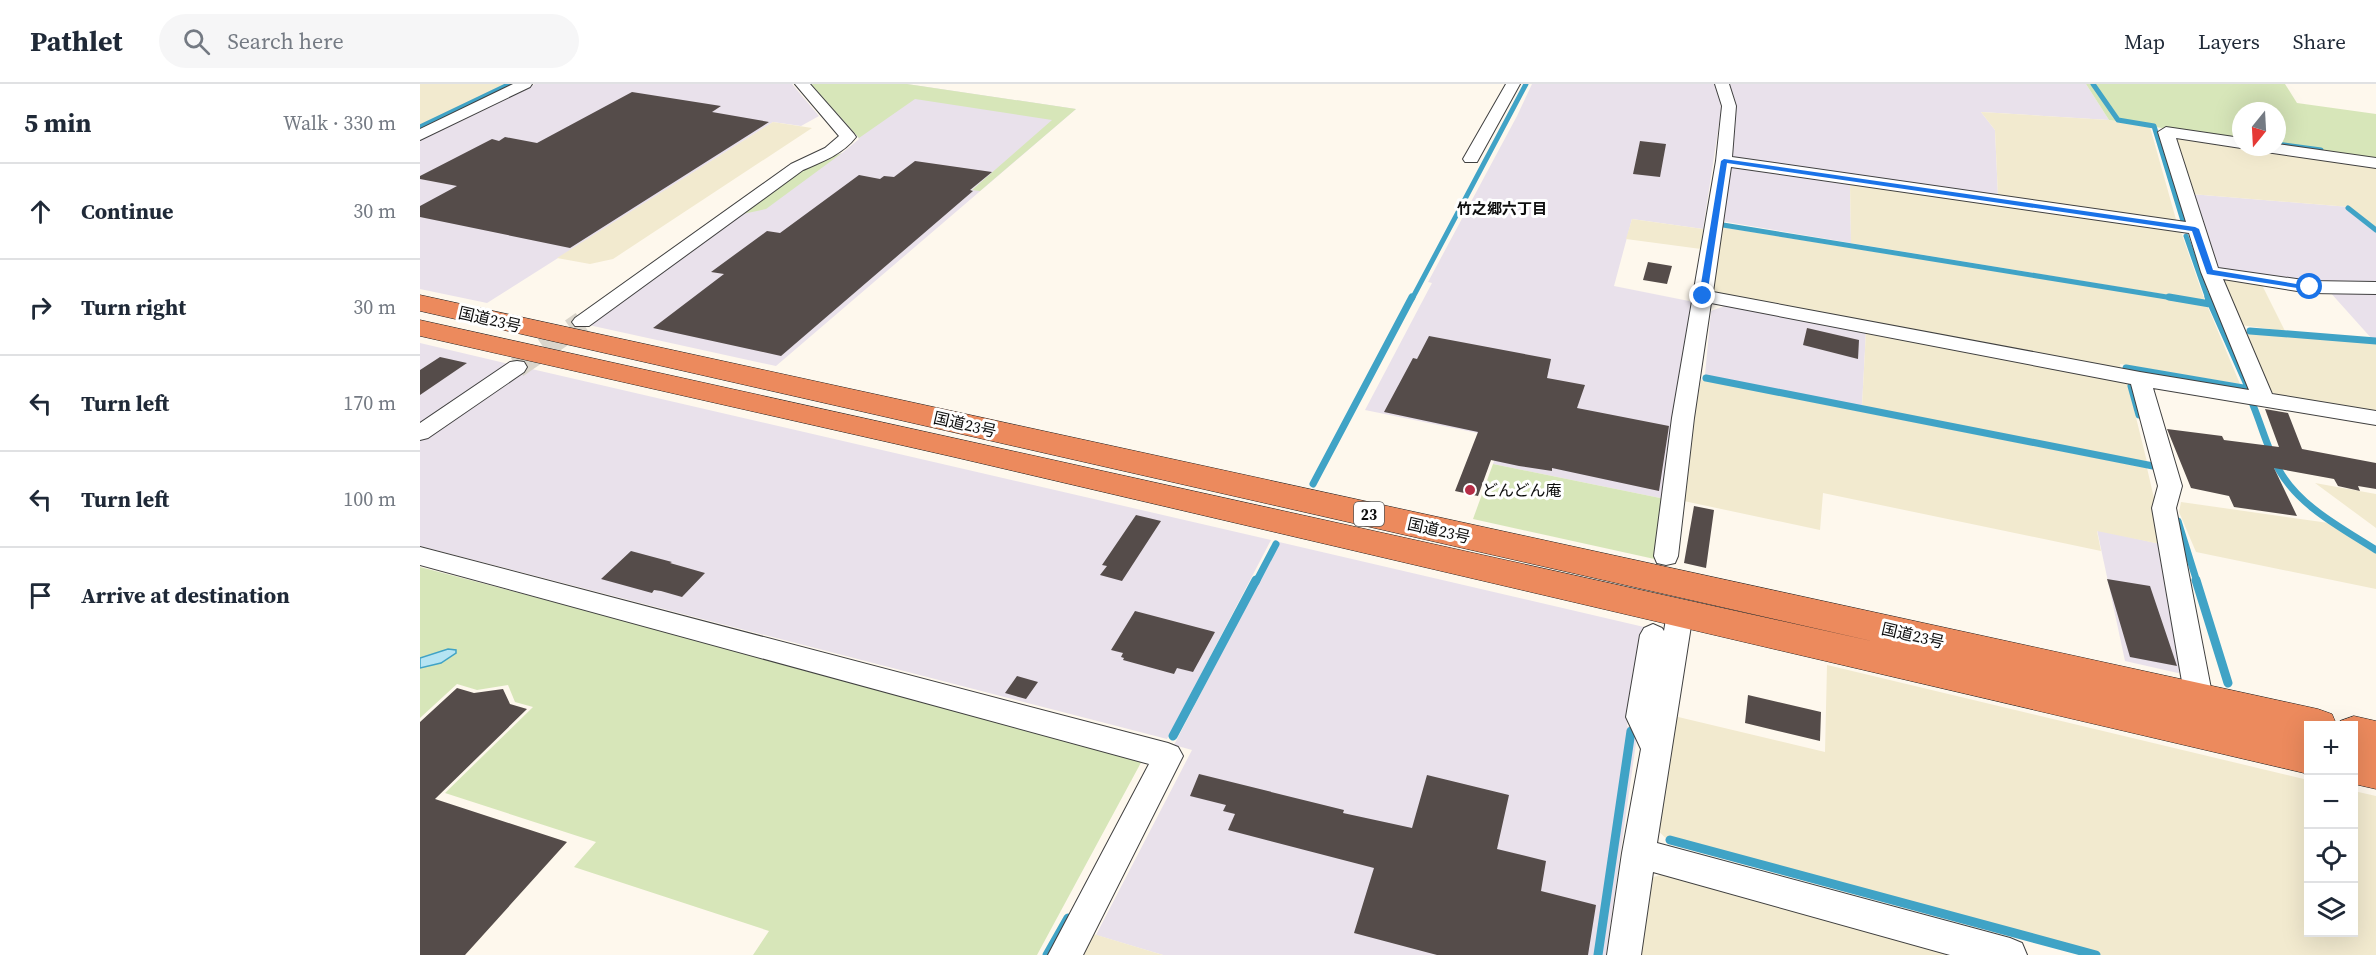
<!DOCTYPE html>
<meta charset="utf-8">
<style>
body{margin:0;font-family:"Source Serif 4","Noto Sans JP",serif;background:#f6f6f7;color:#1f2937}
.controls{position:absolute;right:18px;bottom:18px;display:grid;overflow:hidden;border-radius:0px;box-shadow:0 6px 24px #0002}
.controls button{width:54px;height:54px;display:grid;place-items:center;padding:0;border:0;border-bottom:2px solid #e0e1e3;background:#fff;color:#1f2937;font:30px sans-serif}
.compass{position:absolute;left:1812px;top:18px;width:54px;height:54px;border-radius:50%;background:#fff;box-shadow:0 6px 24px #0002;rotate:198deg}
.stop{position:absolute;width:18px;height:18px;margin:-14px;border:4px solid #1a73e8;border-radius:50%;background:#fff}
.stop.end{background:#1a73e8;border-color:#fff;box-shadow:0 2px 6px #0008}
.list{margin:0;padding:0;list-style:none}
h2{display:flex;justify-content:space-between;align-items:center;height:78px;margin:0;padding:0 24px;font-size:26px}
h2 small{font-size:20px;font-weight:400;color:#747a83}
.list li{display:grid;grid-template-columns:39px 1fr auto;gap:18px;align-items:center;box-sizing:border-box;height:96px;padding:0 24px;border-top:2px solid #e0e1e3}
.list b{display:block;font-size:22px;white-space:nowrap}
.list em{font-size:20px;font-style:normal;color:#747a83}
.icon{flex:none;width:33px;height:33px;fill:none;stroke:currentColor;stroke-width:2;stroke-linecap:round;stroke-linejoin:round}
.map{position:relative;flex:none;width:1956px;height:871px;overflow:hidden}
header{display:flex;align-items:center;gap:36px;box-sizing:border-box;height:84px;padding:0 30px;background:#fff;border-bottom:2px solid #e0e1e3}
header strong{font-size:28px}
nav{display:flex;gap:33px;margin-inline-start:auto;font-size:21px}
.search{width:420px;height:54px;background:#f6f6f7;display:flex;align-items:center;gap:15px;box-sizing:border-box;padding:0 21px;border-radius:33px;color:#747a83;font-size:22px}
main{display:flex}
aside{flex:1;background:#fff}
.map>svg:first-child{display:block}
</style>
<header>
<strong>Pathlet</strong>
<div class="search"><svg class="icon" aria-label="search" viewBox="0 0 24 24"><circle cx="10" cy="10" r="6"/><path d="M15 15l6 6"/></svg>Search here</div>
<nav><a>Map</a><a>Layers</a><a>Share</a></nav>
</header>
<main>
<aside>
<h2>5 min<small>Walk · 330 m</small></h2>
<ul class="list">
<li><svg class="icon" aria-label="ahead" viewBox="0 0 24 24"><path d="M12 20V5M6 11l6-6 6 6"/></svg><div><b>Continue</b></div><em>30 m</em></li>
<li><svg class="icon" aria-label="right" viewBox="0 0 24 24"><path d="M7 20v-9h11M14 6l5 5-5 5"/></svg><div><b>Turn right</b></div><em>30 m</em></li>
<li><svg class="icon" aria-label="left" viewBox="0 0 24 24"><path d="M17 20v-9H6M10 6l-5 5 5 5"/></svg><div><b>Turn left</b></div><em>170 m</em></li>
<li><svg class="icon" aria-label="left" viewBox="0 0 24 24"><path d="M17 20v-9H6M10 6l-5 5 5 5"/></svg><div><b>Turn left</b></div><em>100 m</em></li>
<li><svg class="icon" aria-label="arrive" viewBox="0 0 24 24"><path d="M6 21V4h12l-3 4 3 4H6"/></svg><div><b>Arrive at destination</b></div></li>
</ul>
</aside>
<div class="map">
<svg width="1956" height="871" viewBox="0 0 1956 871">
<rect width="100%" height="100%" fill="#fef8ed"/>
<path fill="#e9e1eb" d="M115,0h257l27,32 -18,10 -28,-4 -286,181 -67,-14v-149z
M391,0h96l169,25 -300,257 -192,-42 221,-157 37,-14 17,-14z
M1112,0h183l5,14 1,13 -18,118 -71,-10 -18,67 75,15 5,3 -22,118 -9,62 2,15 -172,-35 9,-26 -137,-28 67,-127 -4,-1 89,-166z
M1308,0h358l23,36 -128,-8 14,18 3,66 -262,-35 -4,-4z
M1315,82l115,17 1,60 -130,-22 8,-53z
M1771,110l159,13 26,20v55h-67l-83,-12 -9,-4z
M1909,207h47v49l-4,-1z
M1307,221l139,26 -4,75 -157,-31 6,-64z
M0,259l89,21 -89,62z
M103,283l748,173 -104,199 -747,-193v-107z
M1677,446l68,15 22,124 -9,4 -53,-12z
M859,458l365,85 -17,99 11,3 -32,226h-443l-67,-20 96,-185 -18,-5z"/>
<path fill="#f2eacf" d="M0,0h86l-86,41z
M1561,28l128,8 41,7 27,96 -179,-27 -3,-66z
M353,38l39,6 -199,131 -23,5 -33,-6z
M1758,52l198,30v61l-26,-20 -159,-13 -17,-56z
M1430,99l331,49 24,69 -354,-58z
M1212,135l71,10 -2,20 -75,-10z
M1300,143l487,78 33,79 -120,-20 1,7 -402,-77 -9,-5z
M1808,194l33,5 24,48 -45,-6 -18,-43z
M1446,247l261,50 20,81 -285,-56z
M1825,249l131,10v69l-97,-16 -9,-5z
M1281,296l446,88 18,77 -68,-14 4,20 -278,-58 -3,37 -141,-30z
M1895,399l61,11v34z
M1761,418l155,22 40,30v35l-180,-37 -17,-40z
M1407,581l481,115v152h46v-141l22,5v159h-295l-410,-112 -16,-15 19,-112 151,36z
M1249,788l301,83h-331l9,-76z
M670,849l73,22h-85z"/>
<path fill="#d7e6b9" d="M391,0h96l169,25 -96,82 -8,-1 80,-70 -137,-21 -56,39z
M1666,0h199l12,19 79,11v46l-99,-14v-35h-36v29l-132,-20z
M422,69l-76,56 -28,6 67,-48z
M1073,380l172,35 -6,61 -186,-41z
M0,483l724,190 -107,198h-284l16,-24 -195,-64 22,-25 -151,-49 88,-86 -18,-5 -7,-17 -31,5 -20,-6 -37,34z"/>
<path fill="#b5e4f3" stroke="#40a3c6" stroke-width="1.5" d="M28,565l8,1v3l-15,10 -21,5v-10z"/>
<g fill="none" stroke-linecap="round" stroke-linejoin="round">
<path stroke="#40a3c6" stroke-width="5" d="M1673,0l25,36 36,6 29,95
M0,43l90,-43
M1857,60l44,6
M1928,124l28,22
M1303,141l456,74
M1766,152l22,63
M992,215l114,-215"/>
<path stroke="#40a3c6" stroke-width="7" d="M1749,213l41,7
M1830,247l126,10
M1706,284l123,21 -41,-92
M1286,294l447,88
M1711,302l8,29
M1833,321c9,22 15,45 26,65 21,37 63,58 97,80
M893,400l99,-187
M1758,437l19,61
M836,498l20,-38"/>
<path stroke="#40a3c6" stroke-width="9" d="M1776,496l32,103
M753,652l83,-156
M1250,756l426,115
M627,871l21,-37
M1178,871l33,-224"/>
</g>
<path fill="#554c4a" d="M212,8l89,14 -9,6 57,10 -199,126 -150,-31v-11l37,-20 -37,-7v-3l72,-37 7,2 6,-4 32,6z
M1220,57l26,3 -6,33 -27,-3z
M495,77l77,11 -22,18 3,1 -192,165 -128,-28 71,-54 -13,-2 56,-41 13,2 79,-58 21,4 4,-3 10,1z
M1228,178l24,4 -5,18 -24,-4z
M1387,244l52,12 -1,19 -55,-14z
M1009,252l122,23 -4,19 38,7 -8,23 92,18 -10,65 -107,-23v3l-33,-5 -28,-6 -13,36 -23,-5 23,-59 -94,-20 29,-54 4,1z
M20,273l27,6 -47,32v-25z
M1845,325l23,4 14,36 74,14v26l-18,-3 2,5 -22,-5 -4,-7 -60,-11 23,48 -63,-9 -5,-11 -38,-8 -24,-59 55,7 2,4 55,7z
M1274,422l20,4 -8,58 -22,-5z
M716,431l25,6 -39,60 -22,-6 7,-9 -5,-1z
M211,467l41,11 -2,1 35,10 -23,24 -21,-6 -7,-1 -2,3 -51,-14z
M1687,495l43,7 27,80 -47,-9z
M715,527l80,21 -22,40 -16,-4 -3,6 -51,-14 1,-2 -3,-1 2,-4 -12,-3z
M597,592l21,6 -12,17 -21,-6z
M37,604l17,5 29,-4 7,15 17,5 -92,90 132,43 -102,113h-45v-233z
M1328,611l73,17 -1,29 -75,-18z
M779,690l145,36 -1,3 69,15 15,-53 82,20 -12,54 49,12 -5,30 55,14 -8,50h-151l-83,-22 20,-65 -146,-38 7,-16 -12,-3 3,-6 -36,-9z"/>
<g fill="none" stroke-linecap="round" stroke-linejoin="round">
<path stroke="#dad5cb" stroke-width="22" stroke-dasharray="22 11" stroke-linecap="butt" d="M97,283l65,-45"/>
<defs>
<path id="minor" d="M93,0h19l-2,3 -110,53v-11z
M375,0h15l44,50 2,3c-13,17 -34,25 -53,33l-214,156h-14l-3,-4 3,-4 216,-154 34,-16 14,-12z
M1086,0h14l-43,78h-12l-2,-3z
M1295,0h14l7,22 -4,51 454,65 -28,-90 8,-5 75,11v9h3l-3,1 -65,-10 42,130 92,13 66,1v12l-66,-1 -87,-14 49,115 104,17v14l-223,-37 29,98 -6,22 37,191 -4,8 -10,4 -10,-4 -4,-8 -33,-191 6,-22 -27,-102 -420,-81 -17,115 -16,138 -3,7 -9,2 -9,-2 -3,-7 18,-138 44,-257 6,-55zM1311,83l458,66 12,39 48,118 -109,-18 -427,-80z
M1857,60l99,14v10l-110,-16 -8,-5h19z
M97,277l7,1 3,5 -3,5 -96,66 -8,2v-17l90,-61z
M0,463l748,196 10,4 5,9 -100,199h-35l101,-191 -729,-199z
M1260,519l9,3 4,7 -36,230 353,95 12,5 5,12h-77l-297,-83 -12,83h-34l15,-102 19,-104 -15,-32 14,-82 4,-7 9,-4 9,4 2,3 3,-18 4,-7z"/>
<path id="highway" d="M0,211l1898,414 14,5 5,12h-29v48l-1354,-317 -534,-121v-16l1456,322 -1456,-331z
M1934,632l22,5v68l-22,-5v-58h-16l2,-5z"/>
</defs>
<use href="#minor" stroke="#404040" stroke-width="2"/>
<use href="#highway" stroke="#1e1e1e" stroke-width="1"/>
<use href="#minor" fill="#fff" fill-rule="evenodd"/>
<use href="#highway" fill="#ec8a5d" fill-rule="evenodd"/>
</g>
<path fill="#1a73e8" d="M1304,75l471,68 4,2 14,41 101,17 -4,3 -103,-16 -15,-43 -465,-68 -20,133 -4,2 -4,-2 22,-135z"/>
<circle fill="#b52d46" stroke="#fff" stroke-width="2" cx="1050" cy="406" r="6"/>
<g text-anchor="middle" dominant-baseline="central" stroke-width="6" stroke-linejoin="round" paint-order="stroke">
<g font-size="15" font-weight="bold" fill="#0d0d0d" stroke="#fff">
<text x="1082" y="124">竹之郷六丁目</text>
</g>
<rect fill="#fff" stroke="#565656" stroke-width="1.5" x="934" y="418" width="30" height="24" rx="4.5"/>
<g font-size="15" font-weight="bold" fill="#0d0d0d">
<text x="949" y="430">23</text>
</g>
<g font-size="16" fill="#0d0d0d" stroke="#fff">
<text transform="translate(70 235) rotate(13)">国道23号</text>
<text transform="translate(545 340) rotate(13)">国道23号</text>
<text transform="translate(1019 446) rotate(13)">国道23号</text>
<text transform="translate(1493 551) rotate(13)">国道23号</text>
</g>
<g font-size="16" fill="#0d0d0d" stroke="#fff" text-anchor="start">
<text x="1062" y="406">どんどん庵</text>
</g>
</g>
</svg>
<div class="controls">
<button>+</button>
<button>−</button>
<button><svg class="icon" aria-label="locate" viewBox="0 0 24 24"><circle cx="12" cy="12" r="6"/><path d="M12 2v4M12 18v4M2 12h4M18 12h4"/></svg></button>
<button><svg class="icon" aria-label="layers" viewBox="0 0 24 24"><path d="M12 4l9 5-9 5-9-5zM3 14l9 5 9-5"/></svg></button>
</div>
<svg class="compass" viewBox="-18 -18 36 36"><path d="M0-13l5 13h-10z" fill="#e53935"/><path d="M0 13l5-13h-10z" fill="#747a83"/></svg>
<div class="stop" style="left:1890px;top:203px"></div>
<div class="stop end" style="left:1283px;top:212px"></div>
</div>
</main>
